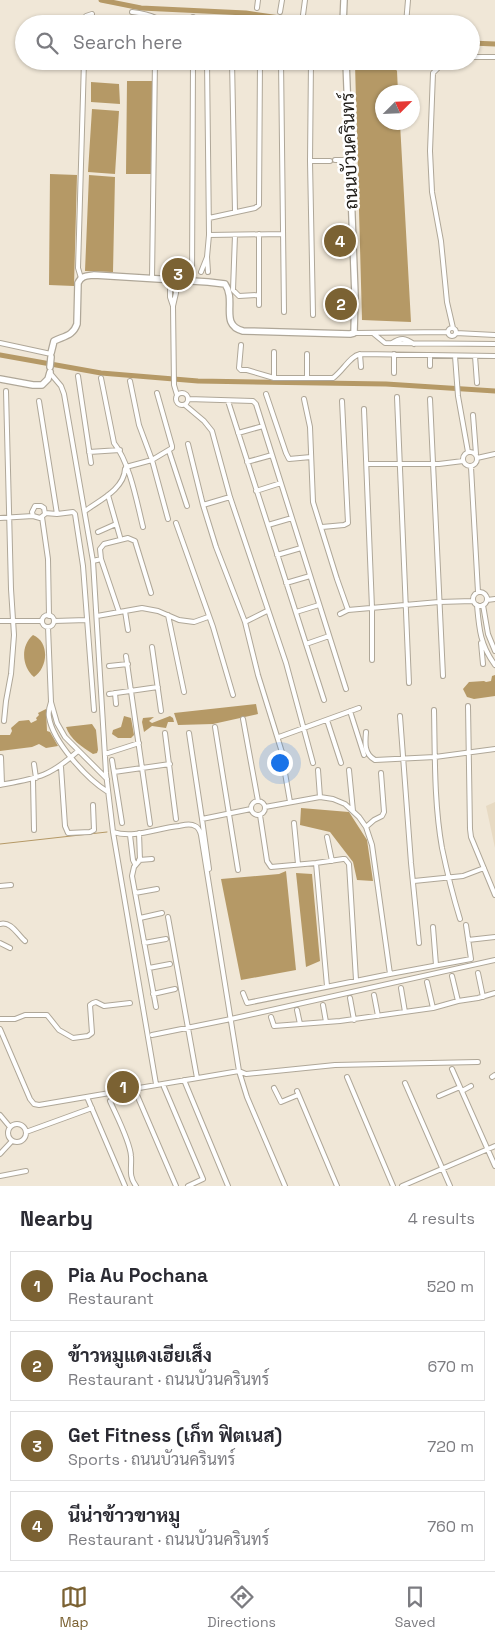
<!DOCTYPE html>
<meta charset="utf-8">
<style>
body{margin:0;font-family:"Space Grotesk",Sarabun,sans-serif;background:#f2f2f3;color:#2b2b33}
.compass{position:absolute;left:375px;top:85px;width:45px;height:45px;border-radius:50%;background:#fff;box-shadow:0 1px 4px #0004;rotate:66deg}
.you{position:absolute;left:279px;top:762px;width:18px;height:18px;margin:-12px;border:4px solid #fff;border-radius:50%;background:#1a73e8;box-shadow:0 0 0 8px #1a73e833}
.badge{display:grid;place-items:center;width:32px;height:32px;border-radius:50%;background:#7b6233;color:#fff;font-size:16px;font-weight:700}
.pin{position:absolute;translate:-50% -50%;border:2px solid #fff;box-shadow:0 1px 5px #0006}
.list{margin:0;padding:0;list-style:none}
h2{display:flex;justify-content:space-between;align-items:center;height:65px;margin:0;padding:0 20px;font-size:21px}
h2 small{font-size:16px;font-weight:400;color:#7c7c81}
.list li{display:grid;grid-template-columns:32px 1fr auto;gap:15px;align-items:center;box-sizing:border-box;height:70px;margin:0 10px 10px;padding:0 10px;border:1px solid #e1e1e2;border-radius:0px}
.list b{display:block;font-size:19px;white-space:nowrap}
.list p{margin:0;font-size:16px;white-space:nowrap;color:#7c7c81}
.list em{font-size:16px;font-style:normal;color:#7c7c81}
.icon{flex:none;width:28px;height:28px;fill:none;stroke:currentColor;stroke-width:2;stroke-linecap:round;stroke-linejoin:round}
.map{position:relative;flex:none;width:495px;height:1186px;overflow:hidden}
.search{position:absolute;background:#fff;box-shadow:0 1px 4px #0004;left:15px;right:15px;top:15px;height:55px;display:flex;align-items:center;gap:12px;box-sizing:border-box;padding:0 18px;border-radius:28px;color:#7c7c81;font-size:19px}
.sheet{height:385px;background:#fff}
nav{display:flex;justify-content:space-around;align-items:center;box-sizing:border-box;height:70px;border-top:1px solid #e1e1e2;background:#fff;font-size:14px;color:#7c7c81}
nav a{display:grid;justify-items:center;gap:2px}
nav .on{color:#7b6233}
.map>svg:first-child{display:block}
</style>
<div class="map">
<svg width="495" height="1186" viewBox="0 0 495 1186">
<rect width="100%" height="100%" fill="#f0e7d7"/>
<path fill="#e7dac3" d="M495,802v46l-9,-42z"/>
<path fill="#b59966" d="M355,64l39,3 3,4 1,21h-16v30l18,1 11,199 -49,-2z
M127,81h27l-1,93h-27z
M91,82l28,2 1,20 -29,-2z
M92,109l27,2 -4,63 -27,-2z
M50,174l27,1 -3,111 -25,-1z
M89,175l26,2 -2,95 -28,-1z
M33,635c17,7 15,33 1,42 -12,-10 -14,-31 -1,-42z
M495,675v21l-21,3 -7,-2 -4,-8 6,-7 15,-1 2,1 5,-1 1,-5z
M256,704l2,10 -45,10 -35,1 -4,-12z
M46,709l1,22 3,1 8,14 -12,2 -7,-4 -7,3 -32,4v-16h10l2,-4 -1,-3 8,-7 10,-1 2,3 6,-3 -1,-2 3,-3 -1,-2z
M124,716l7,2 3,17 -3,3h-13l-6,-4 1,-4 8,-3z
M170,716l3,2 1,4h-6l-2,6 -14,-2 -8,6 -2,-10 1,-4 11,-1 -5,4 3,2z
M92,724l4,6 2,20 -1,3 -4,1c-11,-7 -23,-15 -27,-27z
M301,808l48,4 18,28 6,41 -16,-1 -4,-18 -23,-30 -30,-7z
M286,871l10,99 -55,10 -20,-101 58,-5z
M296,873l16,1 8,87 -14,6z"/>
<g fill="none" stroke-linecap="round" stroke-linejoin="round">
<path stroke="#b59966" stroke-width="1" d="M0,844l107,-12"/>
<path stroke="#b59966" stroke-width="5" d="M101,0l40,8 105,5 76,11
M471,43l24,1
M0,355l101,18 97,8 188,3 109,7"/>
<defs>
<path id="street" d="M257,8l1,-8
M132,12c9,1 16,2 24,6v6
M280,12l2,-12
M303,15l2,-15
M85,24l1,-8 6,-2
M193,24v-7
M206,24v-3l4,-3h7
M406,24l2,-24
M471,57h24
M207,61l2,174 -2,22 1,15
M232,61l3,151
M281,61l3,251
M311,61l-1,100 3,154
M445,61l-12,12 -3,78 2,41 9,49 6,61 6,26
M335,160h14
M310,161h20
M209,218l46,-10 4,-3 1,-144
M209,235l74,-1
M235,235l-2,55 6,6 19,-1
M201,272l6,-15
M81,278l-3,-10 6,-207
M152,279l3,-218
M170,280v17l3,9 1,79 3,10
M192,281l1,-220
M259,305v-71
M173,306l3,-13v-12
M448 332a4 4 0 1 1 8 0a4 4 0 1 1-8 0Z
M354,333l94,-1
M456,333l39,2
M374,334l11,9 110,1
M0,343l51,11
M392,343c9,-6 13,-5 22,1
M241,345l-2,23 2,2h6l27,8h59c10,-7 17,-22 27,-24l135,2
M307,354v24
M360,354l1,13
M394,354v19
M430,355v11
M455,356l3,40 10,56
M475,356l2,27
M50,373l11,13 3,8 29,167 13,212 7,59 43,252
M78,376l13,87
M101,378l13,65c16,20 23,60 29,84
M274,378v-26
M130,381l9,44 13,35 16,59
M176 399a6 6 0 1 1 12 0a6 6 0 1 1-12 0Z
M266,394l20,59 3,6 22,-2
M397,397l12,286
M188,399l65,2 3,3 90,285
M304,399l6,28 3,75 24,77 11,31
M430,399l13,277
M39,401l18,113
M228,401l96,299
M185,405l19,16 8,10 18,66 56,166 27,100
M364,409l8,199v52
M473,415l3,39
M238,433l25,-7
M188,444l15,61 13,42 29,75 13,53 27,87
M169,451l18,55
M463 459a7 7 0 1 1 14 0a7 7 0 1 1-14 0Z
M89,452l31,-2
M477,458l18,-4
M247,462l25,-7
M367,464h72l24,-3
M126,467l26,-7 20,-12v-2l-15,-53
M471,467l7,125
M256,491l25,-8
M108,495l12,42
M203,505l27,-8
M85,511c15,-11 39,-22 40,-42
M45,513l12,1 16,-2 2,2 8,52 11,144
M42,517l6,42 1,57
M0,518l33,-2 7,2 5,-4 -1,-6 -3,-2h-6l-3,6 1,4
M176,523l37,104 20,68
M268,525l24,-7
M322,527l22,-2 4,-2 -6,-122
M98,532l18,-8
M277,555l24,-7
M101,559l18,53
M93,561l8,-2 -1,-10 4,-5 24,-6 7,3 16,52
M286,583l24,-7
M473 599a7 7 0 1 1 14 0a7 7 0 1 1-14 0Z
M487,600l8,-1
M477,605c2,23 3,40 18,60
M483,605l5,29 7,17
M125,611l3,19
M296,612l23,-7
M340,614l8,-4 91,-8 34,-1
M168,615l16,77
M42 621a6 6 0 1 1 12 0a6 6 0 1 1-12 0Z
M97,616l45,-8 16,3 21,9 15,2 14,-5
M0,621h42
M54,621l33,-1
M245,622l22,-11
M48,627l3,75c-2,6 -3,10 -2,15 4,25 38,62 59,75
M481,643l2,21
M306,644l23,-8
M152,647l9,64
M126,656l24,168
M109,666l19,-2
M115,693l1,11
M109,694l49,-7
M51,702l6,21 8,14 42,42
M468,706l2,123 1,8 24,58
M434,710c1,46 0,93 8,138 5,24 11,48 18,71
M350,711l14,44
M400,716l11,147 8,80
M243,719l15,82
M327,720l14,43
M4,721l2,-20 5,-27 3,-39 -3,-46 -5,-198
M215,727l23,143
M366,732c-1,11 -2,22 9,28l60,-3 60,-8
M165,733l11,86
M189,733l13,86 49,-10
M279,737l80,-29
M105,754l34,-11
M1,757l1,27
M112,760l10,63
M34,764l2,14
M61,767l4,59 3,7 22,-1 4,-2 -1,-25
M318,770l2,27
M349,770l4,41
M114,772l56,-8
M285,773l5,29
M33,780l1,50
M0,785c38,-7 49,-8 78,-34
M251 808a7 7 0 1 1 14 0a7 7 0 1 1-14 0Z
M260,815l7,46 4,6 45,-4 27,-4h2l4,5 7,116
M202,819l7,50
M294,823l4,41
M366,827l8,-7 8,-4 2,-4 -3,-39
M113,832c21,7 44,-4 66,-6 5,-1 11,-3 16,0 3,1 5,5 6,9l38,236 8,26 38,89
M139,833l1,27 -6,7 -2,9 24,131
M130,835l3,25 2,4
M327,837l5,24
M139,860l13,-1
M316,863l11,123
M414,881l49,-5 21,-8
M0,886l11,-1
M135,893l22,-4
M168,917l29,161
M140,918l22,-5
M0,924c11,-3 17,10 25,17
M433,927l3,38
M468,940l27,-3
M0,943l10,5
M144,943l22,-4
M149,968l21,-4
M478,973l5,24
M390,974l81,-15 -5,-34
M452,976l6,25
M427,982l6,26
M401,988l4,24
M243,993l4,10 143,-29 -18,-129 -6,-18 -7,-10 -14,-13 -12,-5 -13,-2 -55,10
M153,994l22,-5
M374,995l4,21
M350,998l4,22
M323,1005l3,17
M297,1010l3,14
M271,1017l3,9 66,-5 93,-13 25,-7 20,-3 17,-5
M0,1019h15l10,-4h22l12,15 14,8 15,-2 4,-3 -2,-28 3,-2 3,-1 8,4 26,-3
M0,1029l30,70 4,5 5,1 200,-34 7,3 89,-9 143,-3
M152,1035l79,-16 264,-59
M452,1069l43,97
M347,1077l46,109
M492,1077l3,-2
M184,1080l44,106
M405,1083l45,103
M164,1087l39,92 -15,7
M274,1088l7,14 17,-7
M297,1091l40,95
M462,1091l9,-5
M137,1095l39,91
M439,1096l21,-9
M87,1097l38,89
M110,1101c6,14 20,40 21,55 1,11 -3,20 5,30
M0,1115l10,12
M8 1133a9 9 0 1 1 18 0a9 9 0 1 1-18 0Z
M26,1132l66,-24
M0,1154l12,-13
M0,1176l26,-5
M402,1186l93,-40"/>
<path id="secondary" d="M343,24l1,-24
M51,353l3,-12c10,-5 19,-5 23,-17l1,-41c4,-8 9,-7 16,-8l114,7 17,2c12,17 -6,41 18,47l107,3 4,-1 1,-38 -9,-234
M50,367l1,-10
M0,379l33,6h9l6,-6 2,-7"/>
</defs>
<use href="#street" stroke="#afa798" stroke-width="6"/>
<use href="#secondary" stroke="#afa798" stroke-width="8"/>
<use href="#street" stroke="#fff" stroke-width="4"/>
<use href="#secondary" stroke="#fff" stroke-width="5.5"/>
</g>
<g text-anchor="middle" dominant-baseline="central" stroke-width="5" stroke-linejoin="round" paint-order="stroke">
<g font-size="18" fill="#1c1914" stroke="#fff">
<text transform="translate(349 151) rotate(-92)">ถนนบัวนครินทร์</text>
</g>
</g>
</svg>
<svg class="compass" viewBox="-18 -18 36 36"><path d="M0-13l5 13h-10z" fill="#e53935"/><path d="M0 13l5-13h-10z" fill="#7c7c81"/></svg>
<div class="you"></div>
<div class="pin badge" style="left:123px;top:1087px">1</div>
<div class="pin badge" style="left:341px;top:304px">2</div>
<div class="pin badge" style="left:178px;top:274px">3</div>
<div class="pin badge" style="left:340px;top:241px">4</div>
<div class="search"><svg class="icon" aria-label="search" viewBox="0 0 24 24"><circle cx="10" cy="10" r="6"/><path d="M15 15l6 6"/></svg>Search here</div>
</div>
<section class="sheet">
<h2>Nearby<small>4 results</small></h2>
<ul class="list">
<li><span class="badge">1</span><div><b>Pia Au Pochana</b><p>Restaurant</p></div><em>520 m</em></li>
<li><span class="badge">2</span><div><b>ข้าวหมูแดงเฮียเส็ง</b><p>Restaurant · ถนนบัวนครินทร์</p></div><em>670 m</em></li>
<li><span class="badge">3</span><div><b>Get Fitness (เก็ท ฟิตเนส)</b><p>Sports · ถนนบัวนครินทร์</p></div><em>720 m</em></li>
<li><span class="badge">4</span><div><b>นีน่าข้าวขาหมู</b><p>Restaurant · ถนนบัวนครินทร์</p></div><em>760 m</em></li>
</ul>
</section>
<nav>
<a class="on"><svg class="icon" aria-label="map" viewBox="0 0 24 24"><path d="M3 6l6-2 6 2 6-2v14l-6 2-6-2-6 2zM9 4v14M15 6v14"/></svg>Map</a>
<a><svg class="icon" aria-label="directions" viewBox="0 0 24 24"><path d="M12 3l9 9-9 9-9-9zM9 14v-3h6M13 9l2 2-2 2"/></svg>Directions</a>
<a><svg class="icon" aria-label="saved" viewBox="0 0 24 24"><path d="M7 4h10v16l-5-4-5 4z"/></svg>Saved</a>
</nav>
